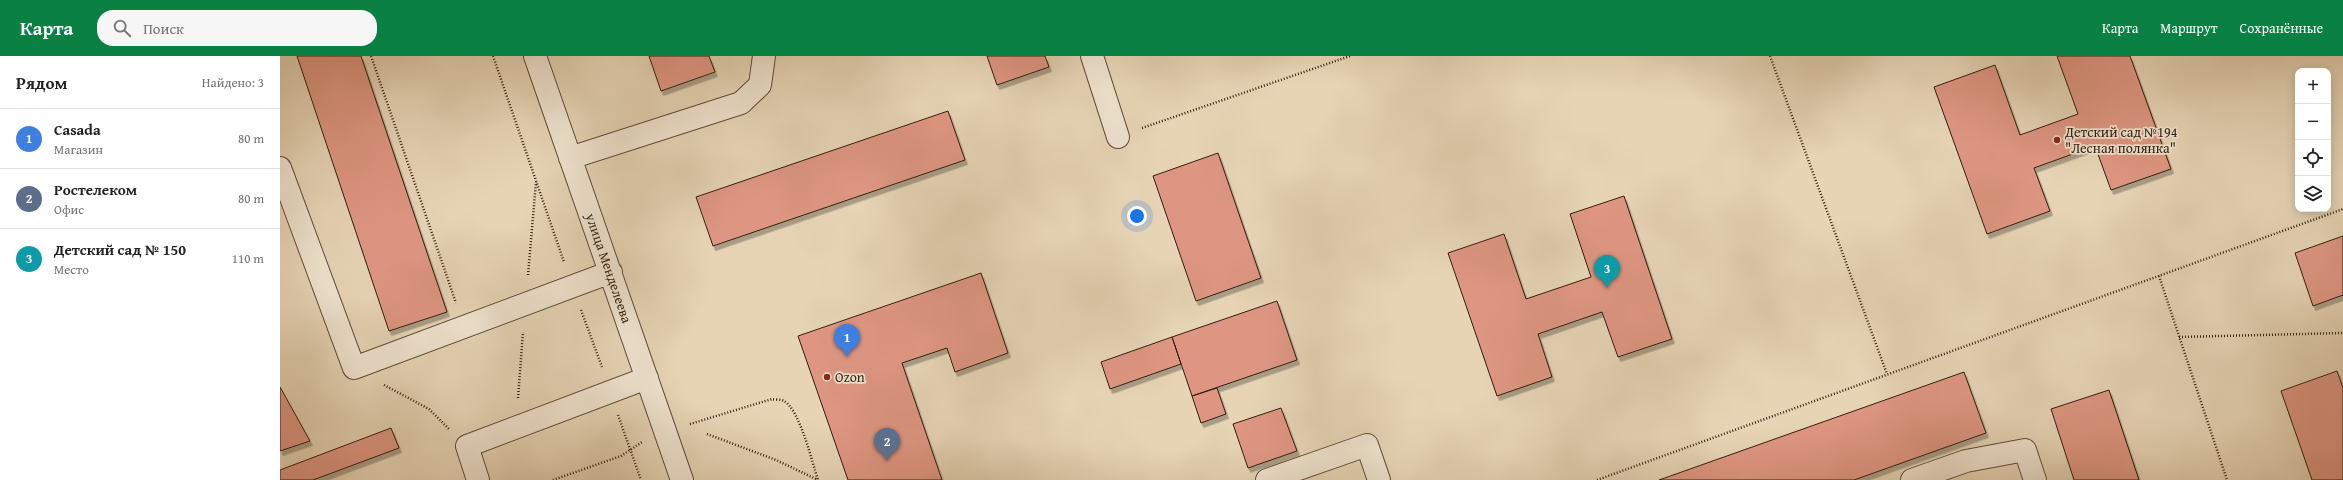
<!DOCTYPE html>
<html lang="ru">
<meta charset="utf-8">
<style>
body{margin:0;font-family:"Gentium Book Plus",serif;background:#f6f6f6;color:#202124}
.controls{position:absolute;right:12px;top:12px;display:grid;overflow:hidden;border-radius:8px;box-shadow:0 2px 10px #0003}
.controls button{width:36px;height:36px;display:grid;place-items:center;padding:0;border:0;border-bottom:1px solid #e0e0e0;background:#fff;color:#202124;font:20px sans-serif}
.you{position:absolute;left:857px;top:160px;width:14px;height:14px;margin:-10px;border:3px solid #fff;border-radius:50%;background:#1a73e8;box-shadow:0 0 0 6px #1a73e833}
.badge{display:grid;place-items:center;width:26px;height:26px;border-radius:50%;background:#0b8043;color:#fff;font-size:13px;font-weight:700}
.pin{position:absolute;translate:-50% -33px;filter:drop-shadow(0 1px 2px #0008)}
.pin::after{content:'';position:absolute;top:21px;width:14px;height:12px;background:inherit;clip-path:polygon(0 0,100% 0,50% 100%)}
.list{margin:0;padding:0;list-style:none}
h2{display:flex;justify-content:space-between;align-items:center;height:52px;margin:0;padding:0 16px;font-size:17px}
h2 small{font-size:13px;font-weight:400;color:#757577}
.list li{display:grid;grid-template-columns:26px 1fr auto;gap:12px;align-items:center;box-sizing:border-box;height:60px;padding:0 16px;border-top:1px solid #e0e0e0}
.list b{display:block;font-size:15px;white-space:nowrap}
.list p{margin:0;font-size:13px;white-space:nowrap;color:#757577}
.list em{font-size:13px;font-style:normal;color:#757577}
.icon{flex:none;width:22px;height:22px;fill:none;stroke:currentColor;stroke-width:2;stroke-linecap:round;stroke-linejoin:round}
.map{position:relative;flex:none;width:2063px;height:424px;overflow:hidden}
header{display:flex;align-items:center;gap:24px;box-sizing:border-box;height:56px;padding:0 20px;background:#0b8043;color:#fff}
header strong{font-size:19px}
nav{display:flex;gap:22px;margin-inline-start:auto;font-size:14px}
.search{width:280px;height:36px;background:#f6f6f6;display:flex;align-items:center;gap:10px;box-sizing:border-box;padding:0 14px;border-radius:16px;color:#757577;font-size:15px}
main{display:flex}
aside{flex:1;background:#fff}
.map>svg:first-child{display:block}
</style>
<header>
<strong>Карта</strong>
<div class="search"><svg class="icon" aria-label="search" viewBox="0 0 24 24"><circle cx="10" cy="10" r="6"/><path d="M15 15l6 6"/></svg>Поиск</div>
<nav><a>Карта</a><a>Маршрут</a><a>Сохранённые</a></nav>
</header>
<main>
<aside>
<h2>Рядом<small>Найдено: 3</small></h2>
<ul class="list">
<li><span class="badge" style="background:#3f7fe0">1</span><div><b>Casada</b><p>Магазин</p></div><em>80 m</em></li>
<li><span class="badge" style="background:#5c6f8a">2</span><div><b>Ростелеком</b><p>Офис</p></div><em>80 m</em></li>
<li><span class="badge" style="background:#0f9aa8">3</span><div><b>Детский сад № 150</b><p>Место</p></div><em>110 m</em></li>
</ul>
</aside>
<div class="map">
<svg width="2063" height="424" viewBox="0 0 2063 424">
<defs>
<filter id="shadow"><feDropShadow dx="2.5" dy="4.5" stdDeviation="0" flood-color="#0004"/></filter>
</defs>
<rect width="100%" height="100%" fill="#e6d4b5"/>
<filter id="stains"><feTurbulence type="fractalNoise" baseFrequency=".005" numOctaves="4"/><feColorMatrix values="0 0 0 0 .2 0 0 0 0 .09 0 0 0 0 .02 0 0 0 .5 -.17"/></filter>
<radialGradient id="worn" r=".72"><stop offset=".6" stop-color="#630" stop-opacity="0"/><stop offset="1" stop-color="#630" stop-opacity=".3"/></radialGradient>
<path fill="#de9682" stroke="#341e0f" filter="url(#shadow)" d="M17,0h64l86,256 -58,19z
M369,0h60l6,16 -54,19z
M707,0h58l4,11 -52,18z
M1777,0h73l41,113 -60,21 -16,-44 -61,22 16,43 -63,23 -53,-147 61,-22 25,70 58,-21z
M668,55l17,49 -252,86 -17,-49z
M938,97l43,125 -65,23 -43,-125z
M1344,140l48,143 -54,18 -16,-45 -64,22 14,43 -55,19 -49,-143 56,-19 22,65 65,-22 -21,-63z
M2063,180v59l-30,11 -18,-53z
M701,217l27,80 -53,19 -8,-24 -45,15 40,117h-94l-50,-144z
M997,245l20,59 -105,36 -20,-59z
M892,281l9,27 -71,25 -9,-27z
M2057,315l6,17v92h-31l-31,-89z
M1684,316l22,61 -132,47h-195z
M0,331l30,54 -30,10z
M937,332l9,26 -25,9 -9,-27z
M1829,334l30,90h-65l-23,-71z
M1001,352l16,43 -49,17 -15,-44z
M111,372l8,20 -86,32h-33v-10z"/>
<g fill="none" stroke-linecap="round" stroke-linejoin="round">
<defs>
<path id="minor" d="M255,0l147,424
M812,0l26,81
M290,102l171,-55 19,-18 4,-29
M0,112l74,200 257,-96
M198,424l-11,-34 180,-68
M987,424l100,-35 12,35
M1632,424l54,-19 59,-11 10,30"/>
</defs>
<use href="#minor" stroke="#604c38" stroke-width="24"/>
<path stroke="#341e0f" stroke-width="2.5" stroke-dasharray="1 2" stroke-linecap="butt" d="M91,0l85,247
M213,0l71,206
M1490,0l117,318
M862,72l208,-72
M248,219l8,-93
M1879,220l68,204
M301,254l21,57
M1899,281l164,-4
M104,329l45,24 20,20
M238,342l5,-66
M338,359l23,65
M410,368l82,-25c3,1 9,0 12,2 16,9 28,61 34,79
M427,378l69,26 42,20
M273,424l68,-24 21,-14
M1317,424l746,-271"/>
<use href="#minor" stroke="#efe3cf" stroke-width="22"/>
</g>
<g fill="#8f2418" stroke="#efe3cf" stroke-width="1.5">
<circle cx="1777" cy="84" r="4"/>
<circle cx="547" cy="321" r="4"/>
</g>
<g text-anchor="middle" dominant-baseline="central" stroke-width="3.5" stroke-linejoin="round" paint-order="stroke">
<g font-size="14" fill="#341e0f" stroke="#efe3cf" text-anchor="start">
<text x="1785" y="76">Детский сад №194<tspan x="1785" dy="16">"Лесная полянка"</tspan></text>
<text x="555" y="321">Ozon</text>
</g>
<g font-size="14" fill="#341e0f" stroke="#efe3cf">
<text transform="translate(329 212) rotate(71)">улица Менделеева</text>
</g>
</g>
<rect width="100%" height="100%" filter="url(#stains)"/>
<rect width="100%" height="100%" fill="url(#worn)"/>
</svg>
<div class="controls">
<button>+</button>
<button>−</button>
<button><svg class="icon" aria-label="locate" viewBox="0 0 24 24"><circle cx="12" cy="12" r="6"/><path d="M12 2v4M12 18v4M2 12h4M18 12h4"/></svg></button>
<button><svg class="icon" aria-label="layers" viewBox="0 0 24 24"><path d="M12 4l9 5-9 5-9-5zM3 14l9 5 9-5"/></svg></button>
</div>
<div class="you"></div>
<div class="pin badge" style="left:567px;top:301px;background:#3f7fe0">1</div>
<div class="pin badge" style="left:607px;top:405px;background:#5c6f8a">2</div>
<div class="pin badge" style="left:1327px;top:232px;background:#0f9aa8">3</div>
</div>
</main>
